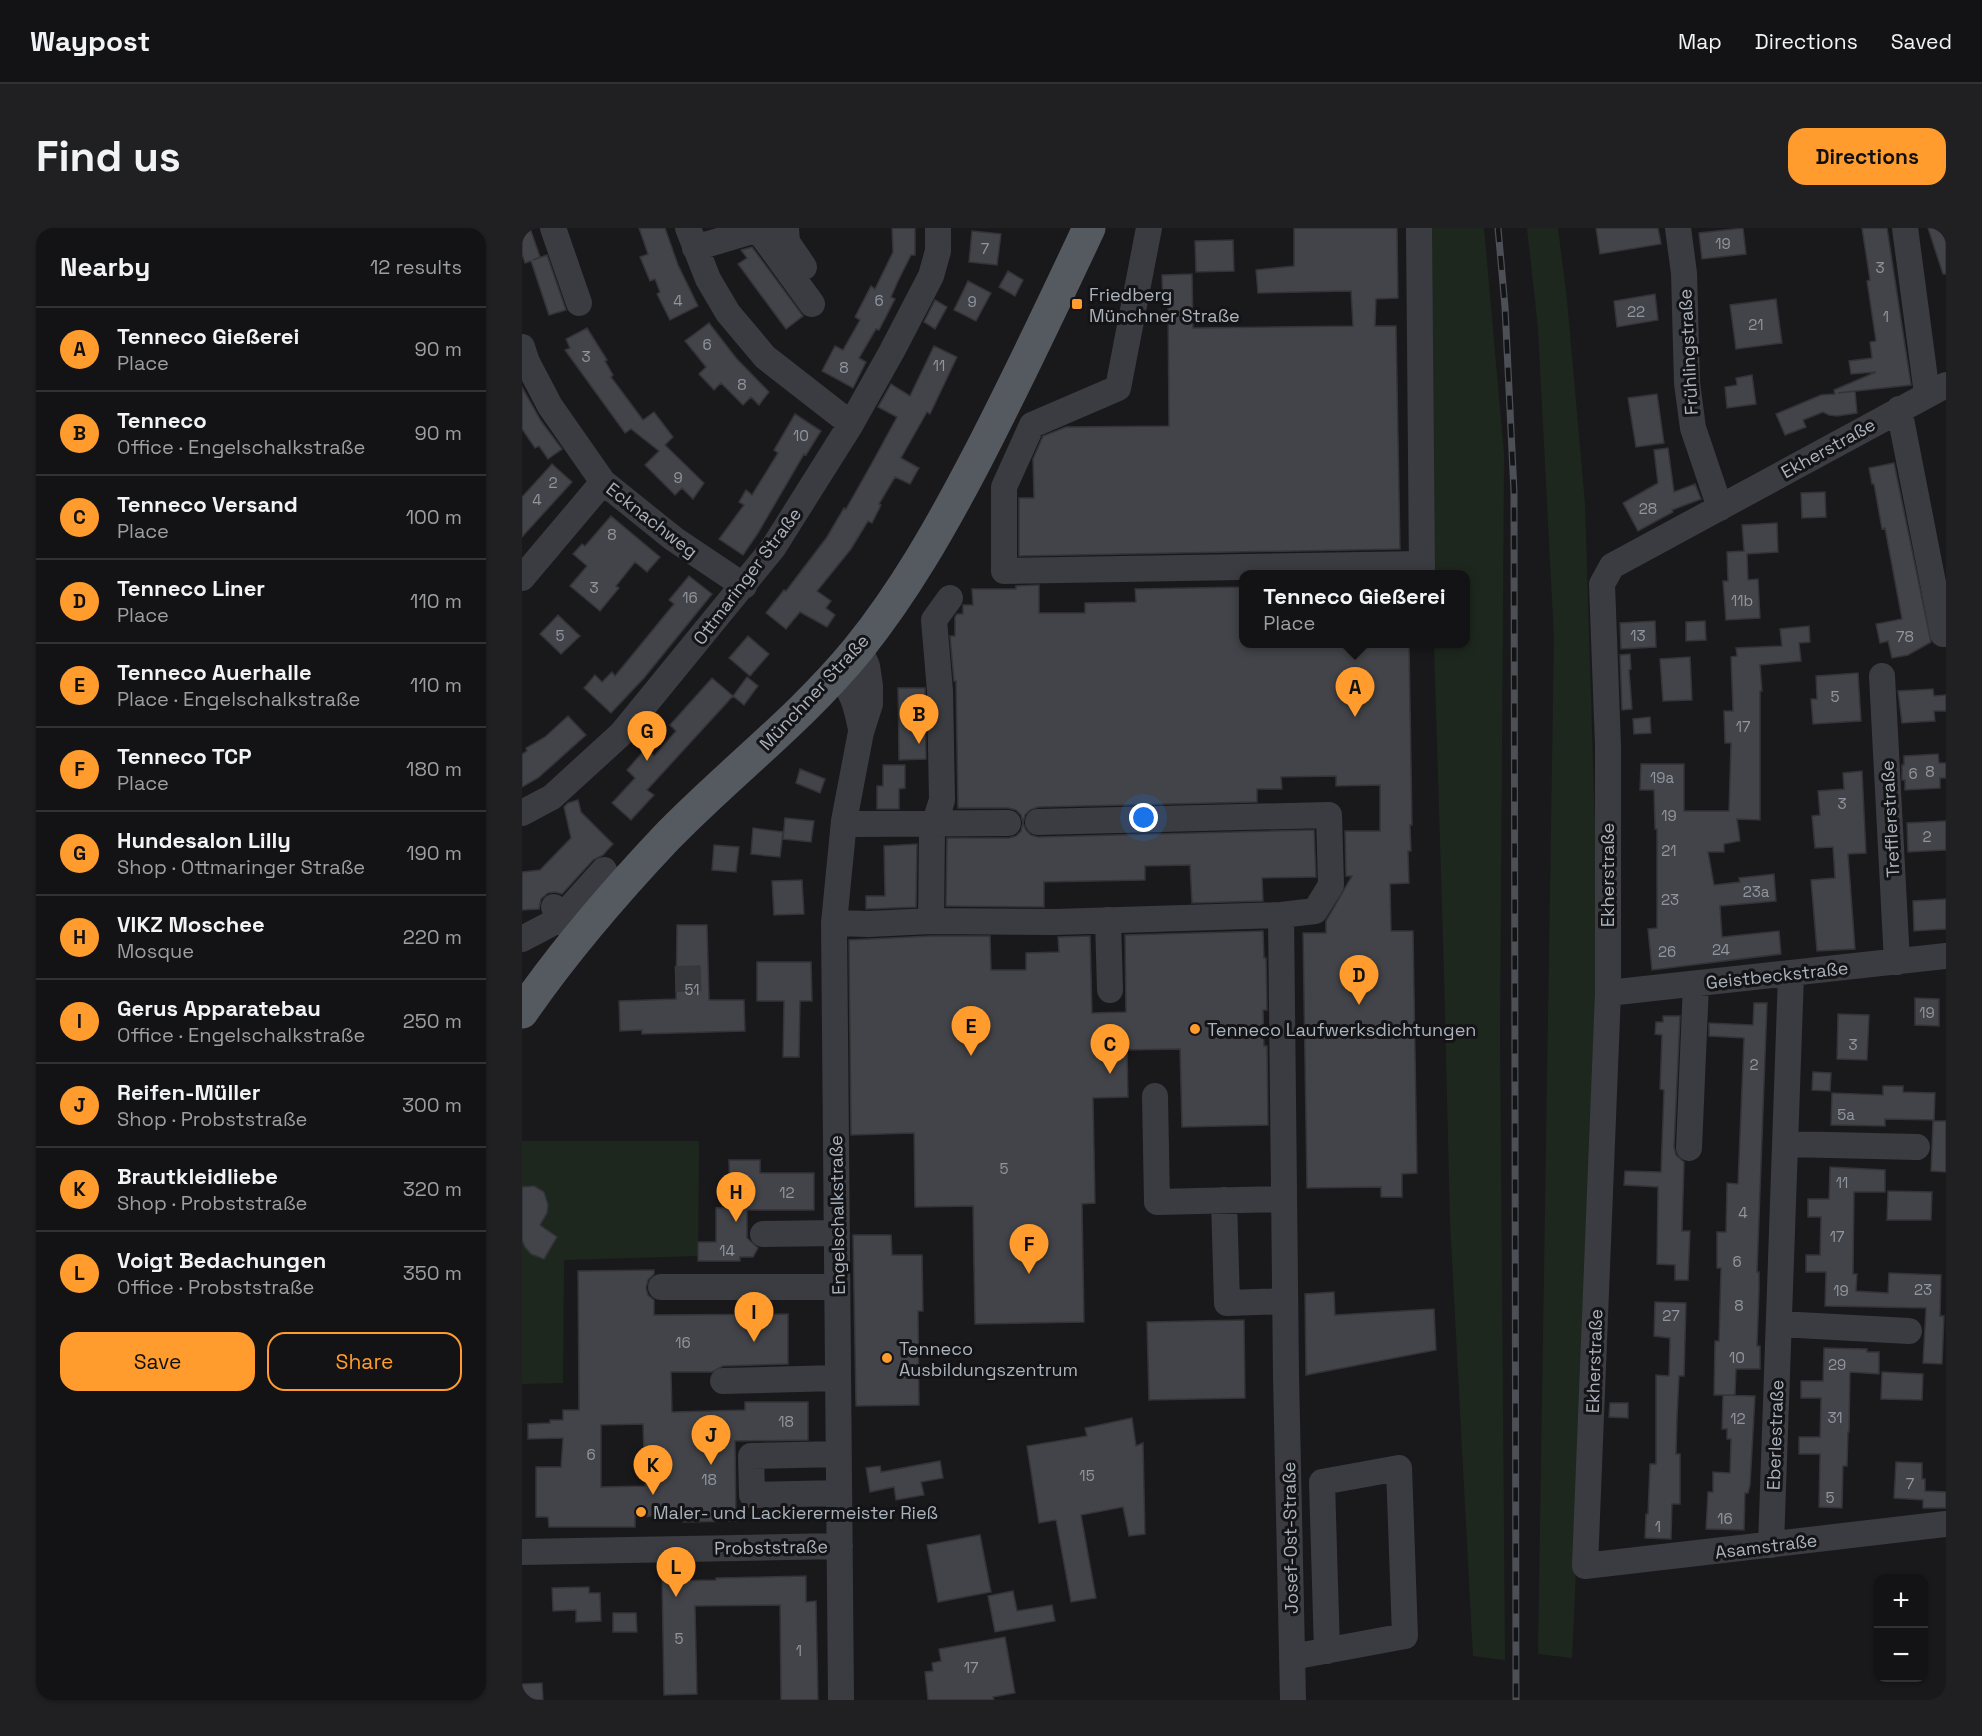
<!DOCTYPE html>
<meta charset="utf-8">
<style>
body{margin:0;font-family:"Space Grotesk",sans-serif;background:#202022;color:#f1f3f6}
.controls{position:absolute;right:18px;bottom:18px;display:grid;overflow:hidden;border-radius:12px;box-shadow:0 2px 4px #0004}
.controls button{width:54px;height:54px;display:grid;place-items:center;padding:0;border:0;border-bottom:2px solid #323234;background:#131315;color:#f1f3f6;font:30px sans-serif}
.you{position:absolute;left:622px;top:590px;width:21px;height:21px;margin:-15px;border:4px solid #fff;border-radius:50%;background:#1a73e8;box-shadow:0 0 0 9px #1a73e833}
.badge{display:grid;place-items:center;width:39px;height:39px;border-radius:50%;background:#ff9c2d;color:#111;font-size:20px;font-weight:700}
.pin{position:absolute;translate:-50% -50px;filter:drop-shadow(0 2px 3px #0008)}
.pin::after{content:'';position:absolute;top:32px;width:21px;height:18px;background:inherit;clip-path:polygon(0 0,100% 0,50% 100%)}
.popup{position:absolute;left:717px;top:342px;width:231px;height:78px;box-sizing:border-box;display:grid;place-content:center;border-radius:12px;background:#131315;filter:drop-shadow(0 2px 4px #0005);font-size:20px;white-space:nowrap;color:#9d9ea0}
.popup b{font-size:22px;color:#f1f3f6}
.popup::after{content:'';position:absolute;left:50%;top:100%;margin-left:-12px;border:12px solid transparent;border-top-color:#131315}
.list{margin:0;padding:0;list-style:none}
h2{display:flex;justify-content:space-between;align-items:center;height:78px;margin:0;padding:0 24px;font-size:26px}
h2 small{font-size:20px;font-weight:400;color:#9d9ea0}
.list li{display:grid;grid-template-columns:39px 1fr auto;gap:18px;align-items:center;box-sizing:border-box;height:84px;padding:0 24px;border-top:2px solid #323234}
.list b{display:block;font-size:22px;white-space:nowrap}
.list p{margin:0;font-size:20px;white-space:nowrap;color:#9d9ea0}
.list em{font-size:20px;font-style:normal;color:#9d9ea0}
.actions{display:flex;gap:12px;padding:18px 24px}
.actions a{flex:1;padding:14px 0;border:2px solid #ff9c2d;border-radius:18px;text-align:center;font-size:21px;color:#ff9c2d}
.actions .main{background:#ff9c2d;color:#111}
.map{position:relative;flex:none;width:1424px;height:1472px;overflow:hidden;border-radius:18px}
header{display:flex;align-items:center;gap:36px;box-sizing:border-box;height:84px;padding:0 30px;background:#131315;border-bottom:2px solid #323234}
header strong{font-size:28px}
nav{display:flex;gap:33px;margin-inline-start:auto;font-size:21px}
.intro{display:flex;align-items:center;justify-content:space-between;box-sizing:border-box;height:144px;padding:0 36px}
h1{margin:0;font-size:42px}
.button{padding:15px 27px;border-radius:18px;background:#ff9c2d;color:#111;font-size:21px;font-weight:700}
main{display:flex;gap:36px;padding:0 36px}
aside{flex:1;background:#131315;border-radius:18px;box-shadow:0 2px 4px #0004}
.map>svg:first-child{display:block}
</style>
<header>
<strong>Waypost</strong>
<nav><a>Map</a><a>Directions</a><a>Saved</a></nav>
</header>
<div class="intro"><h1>Find us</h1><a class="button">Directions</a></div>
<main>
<aside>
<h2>Nearby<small>12 results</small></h2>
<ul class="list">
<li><span class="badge">A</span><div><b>Tenneco Gießerei</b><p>Place</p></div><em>90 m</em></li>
<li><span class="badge">B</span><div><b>Tenneco</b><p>Office · Engelschalkstraße</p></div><em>90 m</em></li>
<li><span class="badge">C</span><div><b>Tenneco Versand</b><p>Place</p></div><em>100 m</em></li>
<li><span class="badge">D</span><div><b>Tenneco Liner</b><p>Place</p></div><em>110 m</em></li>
<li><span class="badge">E</span><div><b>Tenneco Auerhalle</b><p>Place · Engelschalkstraße</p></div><em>110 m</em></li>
<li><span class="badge">F</span><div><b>Tenneco TCP</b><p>Place</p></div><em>180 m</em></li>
<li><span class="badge">G</span><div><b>Hundesalon Lilly</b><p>Shop · Ottmaringer Straße</p></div><em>190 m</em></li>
<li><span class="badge">H</span><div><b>VIKZ Moschee</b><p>Mosque</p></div><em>220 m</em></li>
<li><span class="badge">I</span><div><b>Gerus Apparatebau</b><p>Office · Engelschalkstraße</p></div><em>250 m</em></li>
<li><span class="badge">J</span><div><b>Reifen-Müller</b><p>Shop · Probststraße</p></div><em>300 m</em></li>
<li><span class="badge">K</span><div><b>Brautkleidliebe</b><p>Shop · Probststraße</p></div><em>320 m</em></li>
<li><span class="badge">L</span><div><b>Voigt Bedachungen</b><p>Office · Probststraße</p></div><em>350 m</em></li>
</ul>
<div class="actions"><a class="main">Save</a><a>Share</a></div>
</aside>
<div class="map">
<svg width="1424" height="1472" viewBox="0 0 1424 1472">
<rect width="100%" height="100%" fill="#19191c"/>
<path fill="#1e271e" d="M905,0h57l20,226 -4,581 5,625 -32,-4 -23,-435 -6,-249 -10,-328h32v-70h-34z
M1005,0h31l9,72 18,204 16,516 -29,638 -34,-4 16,-1016 -16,-310z
M0,913h177l-1,115 -134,4 -1,123 -41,1z"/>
<path fill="#434449" stroke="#333338" stroke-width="1.5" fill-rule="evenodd" d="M0,0h8l10,29 -7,3 14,-5 19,55 -17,5 -18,-54 -6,2 -3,-9z
M117,0h26l13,37 20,41 -28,14 -13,-26 3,-2 -5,-13 -5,2 -10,-24 8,-3z
M370,0h23v27h-4l-13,26 -7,16 4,2 -16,31 -3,-1 -17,29 7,4 -13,26 -31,-17 13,-25 8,4 17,-30 -5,-3 16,-31 4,3 18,-37z
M772,0h103l1,70 -22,1 -1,27h21l4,223 -381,7v-58h15l-1,-39 10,-23 23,-9 103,-1 -1,-120h-5l-1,-31 30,-1 1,54 160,-2 -2,-35 -93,2 -2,-23 38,-4z
M1074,0h62l3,16 -61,10z
M1221,0l3,26 -44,5 -3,-26z
M1340,0h25l24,157 -73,8 17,-2 2,22 -20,3 -8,-1 -6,-3 -20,8 3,7 -21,8 -9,-21 45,-19 14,-1 -1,-4 42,-18 -25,2 -2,-13 23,-3 -2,-16 6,-1 -9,-60 3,-1z
M1406,0h18v46h-3z
M450,3l29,3 -4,31 -28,-3z
M711,12l1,31 -38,1 -1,-31z
M230,19l51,69 -17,13 -48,-65 9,-6 -6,-8z
M486,43l15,9 -8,16 -16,-9z
M446,53l23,12 -15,28 -22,-11z
M1133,66l3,26 -41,7 -3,-26z
M1254,71l6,44 -46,6 -6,-44z
M413,72l12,7 -12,22 -11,-7z
M187,95l27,35 33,34 -10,13 -8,-8 -8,8 -22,-22 -7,7 -15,-16 7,-7 -21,-26z
M65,100l20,32 -2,1 8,14 -2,2 32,43 11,-8 19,25 -8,8 39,38 -11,16 -11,-11 -7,7 -30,-30 14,-14 -28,-22 -6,4 -60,-83 5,-2 -4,-9z
M412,118l23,11 -27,57 -3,-2 -26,46 18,10 -9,16 -15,-7 -16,27 2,1 -9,18 -4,-2 -17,28 -34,42 14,10 -5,7 9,7 -8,12 -27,-15 -14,17 -20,-16 18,-23 2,1 41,-54 17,-29 2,1 26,-46 25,-46 -19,-10 13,-23 19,12z
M1230,147l4,29 -29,4 -2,-21 12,-2 -1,-7z
M0,159l19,34 21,28 -14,10 -9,-13 -4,2 -13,-19z
M1135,166l7,49 -28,4 -8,-49z
M273,186l26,17 -15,24 -2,-1 -46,79 -15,22 -24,-16 25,-34 -5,-3 7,-12 6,5 26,-42 -4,-3z
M1146,220l6,44 21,-8 6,15 -29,11 1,2 -35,19 -15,-28 35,-20 -4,-33z
M1372,235l37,179 -23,13 -16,3 -4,-17 -8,2 -4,-19 26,-5 -17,-91 -3,1 -8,-45h-2l-3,-16z
M30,236l20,18 -50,55v-40z
M1303,264l1,25 -24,1 -1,-25z
M89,288l49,41 -13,15 -12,-10 -19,24 3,2 -19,23 -30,-25 17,-20 -14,-12 9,-10 3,2z
M1255,295l1,29 -31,2 1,26 10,-1 2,39 -34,2 -3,-39h5l-1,-29 17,-1 -2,-26z
M167,348l23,18 -68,84 -33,35 -27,-25 11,-13 7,7 10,-10 3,4 59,-72 -5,-4z
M517,357v28h46v-10l51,-1 -1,-13 109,-2v57h165l3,181h-2l1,26h-3l1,32 -19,1 1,47h22l4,242 -15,1v23h-21v-10l-74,1 -4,-255h23v-12l26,-45h-6l-1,-45h35v-46l-44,1v-10l-55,1 1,12h-25v13l-219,5 -8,3 -5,5 -2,8 3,7 5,5 7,2 276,-7 2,47 -54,1 1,23 -71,2 -2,-38 -45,1v14l-101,2v25l-98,-1 1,-68h62l7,-2 5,-5 2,-8 -2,-8 -5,-5 -8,-2h-50l-2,-127h-2l-4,-45h5v-19l2,-3h6v-9h10l-1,-16h44v-3z
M36,387l22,21 -19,18 -21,-20z
M1133,393l1,26 -35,2 -1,-26z
M1183,393l1,19 -20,1v-19z
M1287,398l1,16 -11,1 2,18 -41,4 2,26h-2v129l-23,-1 3,22 -16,3v8h-16l6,33 26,-3 -1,-4 35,-4 2,27 -56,5 2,31 57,-6 2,23 -129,16 -4,-41 9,-1v-99h-2l-1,-39h-14l1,-26h43v47h45l2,-68h-6l-1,-32h9l-2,-54 6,-1 -1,-8 46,-2 -2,-17z
M226,408l21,18 -19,22 -21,-18z
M1108,426l1,15 -2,1 3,39 -10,1 -2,-55z
M1168,429l2,43 -29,1 -3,-42z
M1336,445l3,48 -48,3 -2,-25h6l-1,-23z
M225,449l11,9 -14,19 -11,-9z
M190,450l21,18 -86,94 7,5 -23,25 -19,-17 23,-25 -8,-8 19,-22 8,8 22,-25 -6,-6z
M376,460h27l1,71 -27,1z
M1411,461l1,7 12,-1v16h-12l1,10 -33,2 -4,-32z
M46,488l18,19 -48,43 -16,9v-33l5,-3 -1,-3 19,-11z
M1128,489l1,16 -17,1 -1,-15z
M1416,526l1,9h7v15h-6v10l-35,2v-10h-3v-15h2v-9z
M361,537h22v23l-6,1v20h-22v-23h6z
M278,541l25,10 -5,14 -24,-10z
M1340,543l4,82 -18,1 7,95 -38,2 -6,-71 24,-2 -2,-31 -18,1 -3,-32 8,-1 -2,-24 26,-2 -1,-16z
M56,572l3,12 32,32 -10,11 -10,5 -31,34 -7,-2 -7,1 -7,6 -2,10 -17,1v-38l18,-2 31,-32 -7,-31 4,-4z
M263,590l29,3 -3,21 -28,-3z
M1424,593v29l-38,2 -1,-29z
M231,600l30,4 -3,25 -29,-3z
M395,616l-1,63 -50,2v-13h19l-1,-50z
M192,617l25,2 -3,25 -24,-2z
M280,652l2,34 -30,1 -2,-34z
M1424,671v30l-32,2 -1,-30z
M155,697h30l2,75h35l1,31 -103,3v-4l-22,1 -1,-30 57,-2z
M741,703l1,27h2l1,52h-4l1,36h3l1,79 -86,2 -2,-78 -53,1 1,47 -35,1 2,105 -13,1 2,118 -109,2 -2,-118 -58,1 -1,-74 -63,2 -2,-195 82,-4h59l1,34h35v-17l33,-1 -1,-15 32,-1 2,77 34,-1 -1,-77z
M235,734h54l1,39h-12l-1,56h-16l1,-56h-27z
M1393,770l24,1v27l-24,-1z
M1232,775h13l-10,269h2v18l-2,56h3v23h-24l-1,26h-21l1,-54h4l2,-73h-4v-36h9l1,-49 11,1 6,-146 -35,-2v-13l44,2z
M1316,786l31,1 -2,45 -30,-1z
M1141,788h17l-6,131 2,8 8,7 -2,69h8l-2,49h-13v-15l-18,-1 1,-77 -34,-2 1,-14 36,1 3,-82 -4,-1 2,-54 -7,-1 1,-12h7z
M1291,844l18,1 -1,18 -18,-1z
M1361,858h20v6l32,1 -1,27 -49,-1v7l-54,-1 1,-32 51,2z
M1411,893h13v51l-15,-1z
M207,932h31v13h54v37h-67v28l11,10 -5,9h-13v4h-42v-19h18v-34l14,-1z
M1308,939l55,3v22h-31l-1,82h4l-1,17 32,2 1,-20 52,2 -1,41h4l-2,48 -19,-1 3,-55 -101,-2 1,-34h-20v-17h14l1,-38h-13v-18h21z
M12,958l10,6 4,13 -1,8 -7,12 17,12 -13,22 -13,-5 -6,-7 -3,-7v-53z
M1366,963l44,1 -1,28h-44z
M331,1007h38l1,20h30l1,56h-5l1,94 -63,1z
M132,1042v4l-6,6 -2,8 2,7 6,5v15l134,-1v50l-65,2 -11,6h-41l1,40 73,-2v-8h63v38l-73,1 1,80 -53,1v-7l-48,2v10h-86l-1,-10h-12v-50h25l2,-29 -35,1v-15l22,-1v-3h13v-10h16l-1,-139zM121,1196l2,62 -44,1v-62z
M812,1064l1,23 99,-6 2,41 -130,25 -1,-81z
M1133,1074l31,1 -2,73h-5l-2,41 -1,37h4v50h-8l-1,35 -26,-1 1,-24h2l2,-50h6v-89l13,1 1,-38 -16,-2z
M722,1092l1,78 -96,2 -2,-78z
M1302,1120l43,1v3h12v22l-29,-2 -1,60h-1l-1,34h-4l-1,42 -23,-1 1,-53h-21v-17h21l1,-39h-20v-17h22z
M1360,1144l41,2 -1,26 -41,-1z
M1201,1167l32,1 -5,89 -2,8h-3l-1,37 -38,-1 2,-37h5v-20l17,1 1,-34h-4v-10h-5z
M1088,1175h18v15l-19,-1z
M610,1190l4,28 7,-3 2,91 -16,2 -6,-29 -42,8 15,83 -25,4 -15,-82 -17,3 -12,-77 60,-10 -2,-8z
M418,1233l3,17 -22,4 3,13 -28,5 -2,-13 -24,5 -4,-24 14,-2 1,6z
M1374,1234l26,1v16h3v12l21,1v16h-23v-8l-29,-2z
M458,1307l11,57 -53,10 -11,-57z
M284,1348v26l10,-1 2,99h-37l-1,-95 -85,1 2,88 -33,1 -2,-114 54,-1v-2z
M67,1359v6h11l1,28 -25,1v-12l-23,1 -1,-23z
M491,1363l4,20 35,-6 3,16 -60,11 -7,-36z
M91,1385h23l1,19h-24z
M483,1409l10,56 -22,4 1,3h-66l-3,-28 8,-1 -1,-8 9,-2 -2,-12z
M20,1455l1,17h-21v-16z"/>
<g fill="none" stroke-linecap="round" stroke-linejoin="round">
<path stroke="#36383c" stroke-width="26" stroke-dasharray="26 13" stroke-linecap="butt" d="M153,751l33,-1"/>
<path stroke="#3a3c41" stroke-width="26" d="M31,0l26,75
M166,0l20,51 20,34 37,44 86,67
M264,0l1,14 17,25
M627,0l-31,160 -86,37 -28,62v84l418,-7
M897,0l3,346
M1156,0l6,45 3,110 6,45 27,80
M1383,0l22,166
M173,20l57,-17h7l53,73
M0,119l5,15 23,44 53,76 71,57 70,47
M1424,157l-334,181 -10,18 6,162v247l-23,573 361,-42
M1377,181l44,225 3,-1
M0,350l81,-96
M315,445c16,19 19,32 24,56
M1360,448l15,286
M0,585l30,-16 70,-64 151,-185 78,-124 41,-73 39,-75 7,-25v-23
M322,593l11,3 153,-1
M516,594l291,-7 2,70 -16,26 -34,4 5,460 7,325
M32,679l6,12 44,-49
M586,692l2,70
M409,693l1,-89 10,-32 -2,-109 -6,-71 16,-22
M312,695l35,1 62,-3 124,1 226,-7
M0,711l38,-20 12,11
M1086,765l338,-37
M633,868l2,106 127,-3
M1264,916l131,3
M1167,920l7,-164
M702,972l3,103 58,-2
M241,1006l74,-1
M139,1059h176
M1257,1096l130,7
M201,1153l114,-3
M316,1226l-87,2 1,39 87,-2
M1249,1317l20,-571
M0,1324l318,-6
M770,1429l113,-21 -6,-168 -77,14 5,169
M319,1472l-7,-777 10,-102 17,-89 9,-28v-18l-3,-20 -8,-18"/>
<path stroke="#555960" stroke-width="33" d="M0,784c43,-62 92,-119 144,-174 62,-64 135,-119 192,-189 46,-57 83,-122 117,-187 40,-77 77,-155 114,-234"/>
<defs>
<path id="rail" d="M976,0l7,79 9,185 2,1208"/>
</defs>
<use href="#rail" stroke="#4c5056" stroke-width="7"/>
<use href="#rail" stroke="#141417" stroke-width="4.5" stroke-dasharray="14" stroke-linecap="butt"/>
</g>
<g fill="#ff9c2d" stroke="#141417" stroke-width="2">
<rect x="549" y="70" width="12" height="12" rx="3"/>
<circle cx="673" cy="801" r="6"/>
<circle cx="365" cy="1130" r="6"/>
<circle cx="119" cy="1284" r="6"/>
</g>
<g text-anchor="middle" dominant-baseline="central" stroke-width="6" stroke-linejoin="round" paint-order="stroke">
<g font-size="15" fill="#90969f">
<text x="1201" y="15">19</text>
<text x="463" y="20">7</text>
<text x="1358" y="39">3</text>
<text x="156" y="72">4</text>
<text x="357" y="72">6</text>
<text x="450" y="73">9</text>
<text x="1114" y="83">22</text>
<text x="1364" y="88">1</text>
<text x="1234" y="96">21</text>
<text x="185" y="116">6</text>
<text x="64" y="128">3</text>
<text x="417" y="137">11</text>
<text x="322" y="139">8</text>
<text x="220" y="156">8</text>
<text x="279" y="207">10</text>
<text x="156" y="249">9</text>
<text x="31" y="254">2</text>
<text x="15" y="271">4</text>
<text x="1126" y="280">28</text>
<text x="90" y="306">8</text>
<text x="72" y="359">3</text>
<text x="168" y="369">16</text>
<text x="1220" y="372">11b</text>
<text x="38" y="407">5</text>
<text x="1116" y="407">13</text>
<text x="1383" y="408">78</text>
<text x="1313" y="468">5</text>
<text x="1221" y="498">17</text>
<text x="1408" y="543">8</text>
<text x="1391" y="545">6</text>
<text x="1140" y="549">19a</text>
<text x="1320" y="575">3</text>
<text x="1147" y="587">19</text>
<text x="1405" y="608">2</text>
<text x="1147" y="622">21</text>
<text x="1234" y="663">23a</text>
<text x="1148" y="671">23</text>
<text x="1199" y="721">24</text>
<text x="1145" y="723">26</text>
<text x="170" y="761">51</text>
<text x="1405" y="784">19</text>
<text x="1331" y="816">3</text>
<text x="1232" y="836">2</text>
<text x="1324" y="886">5a</text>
<text x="482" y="940">5</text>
<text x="1320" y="954">11</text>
<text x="265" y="964">12</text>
<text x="1221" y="984">4</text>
<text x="1315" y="1008">17</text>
<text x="205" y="1022">14</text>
<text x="1215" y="1033">6</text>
<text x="1401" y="1061">23</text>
<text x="1319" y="1062">19</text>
<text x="1217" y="1077">8</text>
<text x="1149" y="1087">27</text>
<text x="161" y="1114">16</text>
<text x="1215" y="1129">10</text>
<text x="1315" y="1136">29</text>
<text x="1313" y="1189">31</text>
<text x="1216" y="1190">12</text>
<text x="264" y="1193">18</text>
<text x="69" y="1226">6</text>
<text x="565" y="1247">15</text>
<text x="187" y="1251">18</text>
<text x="1388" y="1255">7</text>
<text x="1308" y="1269">5</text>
<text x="1203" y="1290">16</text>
<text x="1136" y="1298">1</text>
<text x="157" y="1410">5</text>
<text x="277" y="1422">1</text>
<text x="449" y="1439">17</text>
</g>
<g font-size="18" fill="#aab2bc" stroke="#141417" text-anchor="start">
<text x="567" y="66">Friedberg<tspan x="567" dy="21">Münchner Straße</tspan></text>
<text x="685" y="801">Tenneco Laufwerksdichtungen</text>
<text x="377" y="1120">Tenneco<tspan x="377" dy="21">Ausbildungszentrum</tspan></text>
<text x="131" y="1284">Maler- und Lackierermeister Rieß</text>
</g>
<g font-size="18" fill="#aab2bc" stroke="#141417">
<text transform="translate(1166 124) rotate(-93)">Frühlingstraße</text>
<text transform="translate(1306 220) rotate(-29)">Ekherstraße</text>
<text transform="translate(130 292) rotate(38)">Ecknachweg</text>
<text transform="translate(225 348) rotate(-53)">Ottmaringer Straße</text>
<text transform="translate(292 464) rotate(-47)">Münchner Straße</text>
<text transform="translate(1368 591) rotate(-93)">Trefflerstraße</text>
<text transform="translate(1085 647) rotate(-90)">Ekherstraße</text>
<text transform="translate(1255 747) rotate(-6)">Geistbeckstraße</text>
<text transform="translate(315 987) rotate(-91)">Engelschalkstraße</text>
<text transform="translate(1072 1133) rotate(-88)">Ekherstraße</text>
<text transform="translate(1253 1207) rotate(-88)">Eberlestraße</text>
<text transform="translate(768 1310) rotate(-91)">Josef-Ost-Straße</text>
<text transform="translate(1244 1318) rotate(-7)">Asamstraße</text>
<text transform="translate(249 1319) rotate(-1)">Probststraße</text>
</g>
</g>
</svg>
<div class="controls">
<button>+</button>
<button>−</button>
</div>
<div class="you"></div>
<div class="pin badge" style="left:833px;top:489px">A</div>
<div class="popup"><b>Tenneco Gießerei</b>Place</div>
<div class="pin badge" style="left:397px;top:516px">B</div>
<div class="pin badge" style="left:588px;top:846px">C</div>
<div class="pin badge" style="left:837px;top:777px">D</div>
<div class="pin badge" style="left:449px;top:828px">E</div>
<div class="pin badge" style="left:507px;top:1046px">F</div>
<div class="pin badge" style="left:125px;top:533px">G</div>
<div class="pin badge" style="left:214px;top:994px">H</div>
<div class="pin badge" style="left:232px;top:1114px">I</div>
<div class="pin badge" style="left:189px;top:1237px">J</div>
<div class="pin badge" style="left:131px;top:1267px">K</div>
<div class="pin badge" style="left:154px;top:1369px">L</div>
</div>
</main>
